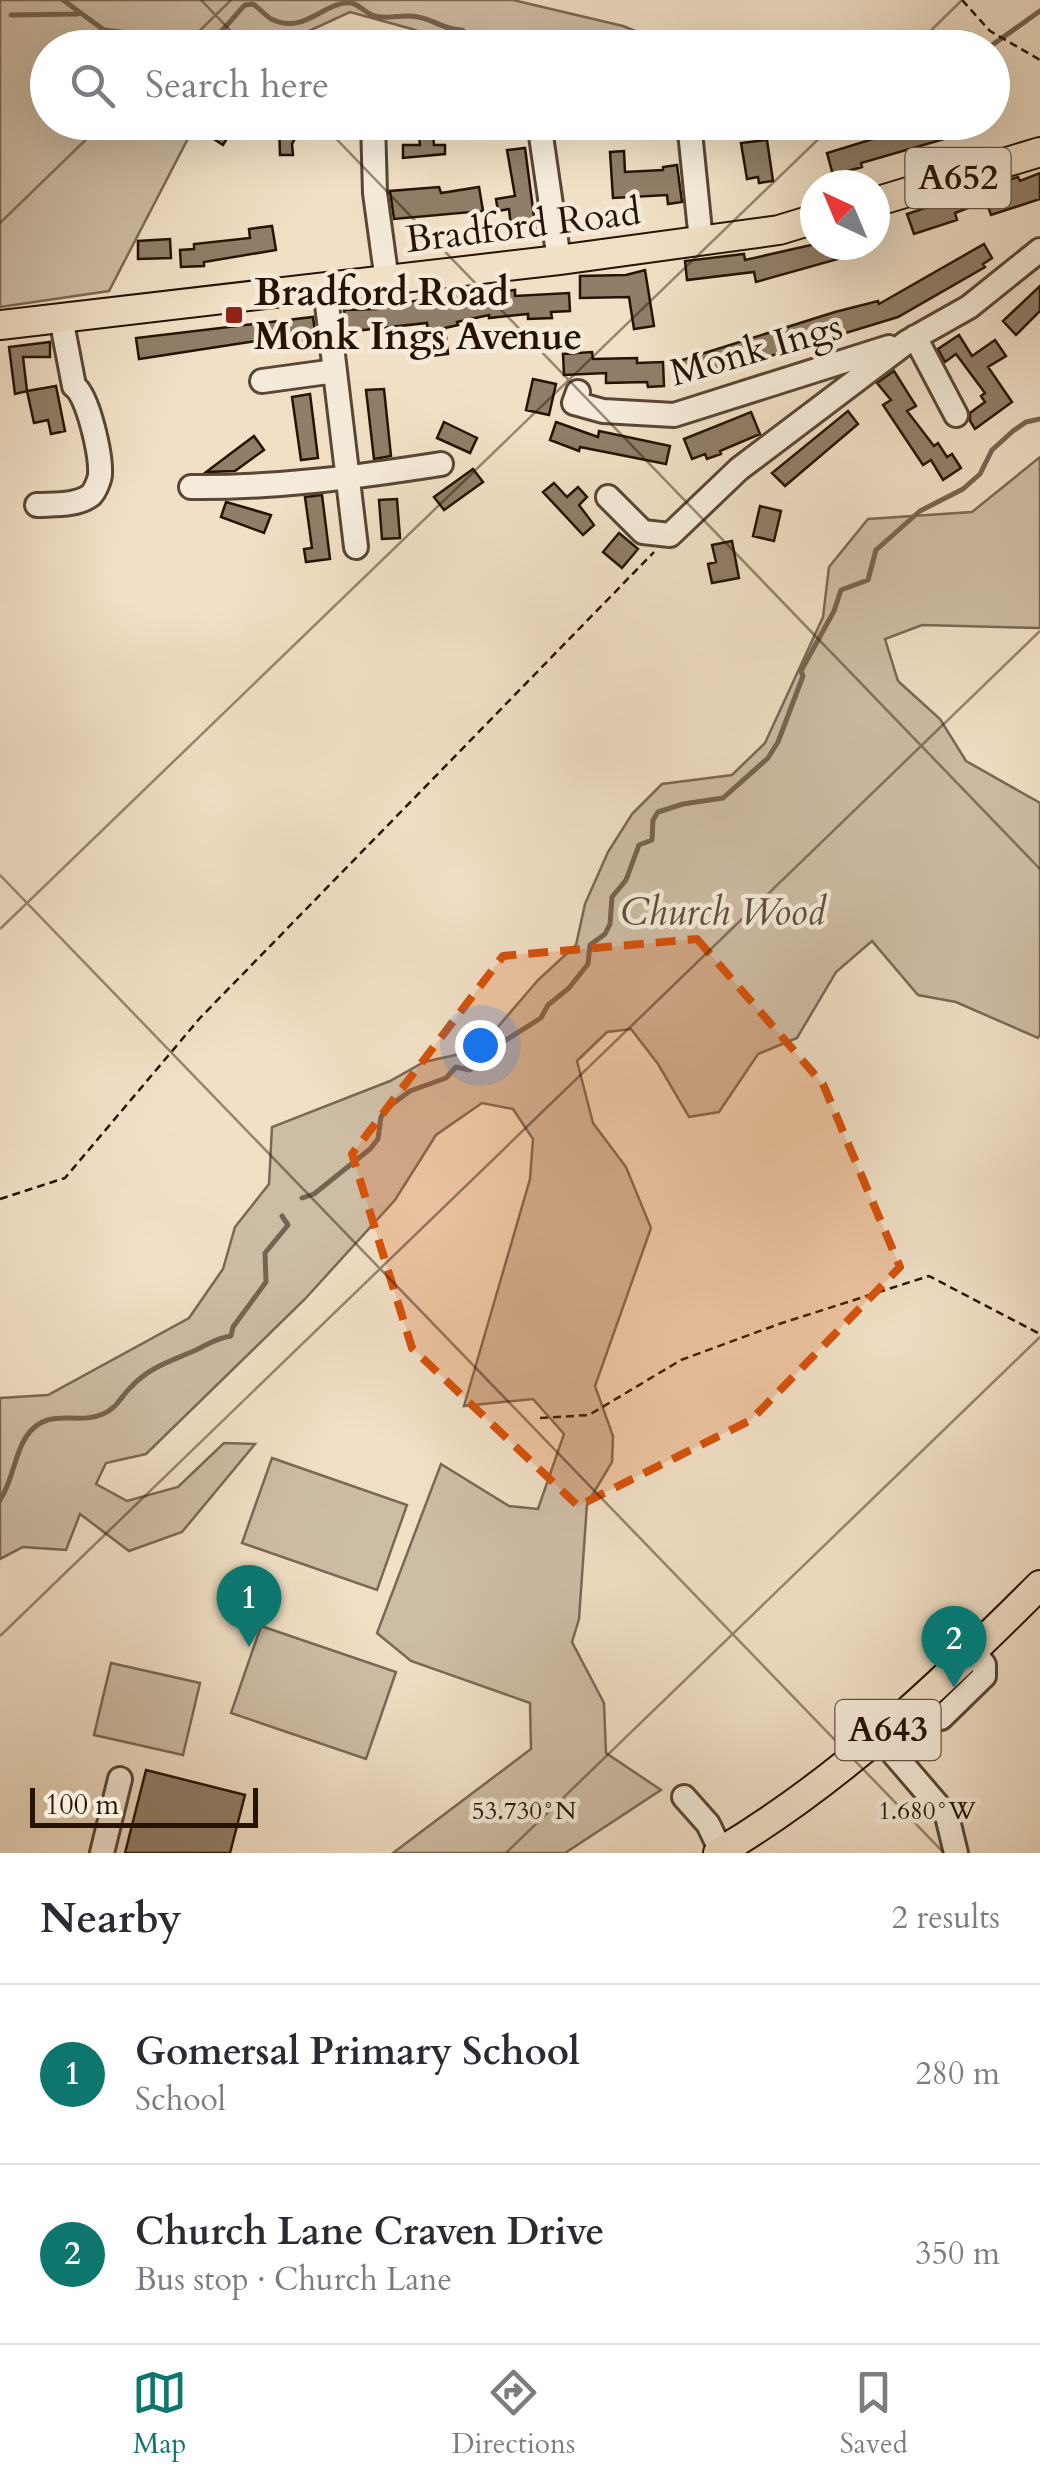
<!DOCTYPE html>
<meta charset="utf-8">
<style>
body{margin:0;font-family:Cardo,serif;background:#f7f7f7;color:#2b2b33}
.compass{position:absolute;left:800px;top:170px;width:90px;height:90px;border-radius:50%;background:#fff;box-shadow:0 10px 40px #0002;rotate:316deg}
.scale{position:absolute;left:30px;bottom:25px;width:228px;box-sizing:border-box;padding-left:10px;border:5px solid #261303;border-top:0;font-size:28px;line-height:35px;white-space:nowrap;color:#261303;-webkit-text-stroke:8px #f6ebda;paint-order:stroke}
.you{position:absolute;left:480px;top:1045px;width:35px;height:35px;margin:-25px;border:8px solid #fff;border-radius:50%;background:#1a73e8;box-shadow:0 0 0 15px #1a73e833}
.badge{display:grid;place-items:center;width:65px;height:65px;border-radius:50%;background:#0f766e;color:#fff;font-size:32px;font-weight:700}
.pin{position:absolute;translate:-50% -82px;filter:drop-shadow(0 2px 5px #0008)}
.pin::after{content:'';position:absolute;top:52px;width:35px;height:30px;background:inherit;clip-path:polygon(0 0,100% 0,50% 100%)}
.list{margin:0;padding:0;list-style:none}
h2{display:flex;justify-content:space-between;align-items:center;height:130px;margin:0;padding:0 40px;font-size:42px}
h2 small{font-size:32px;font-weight:400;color:#7c7c81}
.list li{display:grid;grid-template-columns:65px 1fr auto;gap:30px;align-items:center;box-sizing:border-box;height:180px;padding:0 40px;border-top:2px solid #e1e1e2}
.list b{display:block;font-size:38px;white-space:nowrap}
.list p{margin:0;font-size:32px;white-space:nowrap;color:#7c7c81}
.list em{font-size:32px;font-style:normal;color:#7c7c81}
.icon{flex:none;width:55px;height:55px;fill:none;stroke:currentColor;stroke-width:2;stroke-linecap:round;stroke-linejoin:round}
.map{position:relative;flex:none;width:1040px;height:1853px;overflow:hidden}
.search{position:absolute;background:#fff;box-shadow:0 10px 40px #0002;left:30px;right:30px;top:30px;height:110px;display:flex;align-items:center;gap:25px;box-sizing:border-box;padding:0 35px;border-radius:55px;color:#7c7c81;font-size:38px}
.sheet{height:490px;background:#fff}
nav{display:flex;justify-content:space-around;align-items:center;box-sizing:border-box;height:140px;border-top:2px solid #e1e1e2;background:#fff;font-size:28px;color:#7c7c81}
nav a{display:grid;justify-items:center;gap:5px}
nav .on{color:#0f766e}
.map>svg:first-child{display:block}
</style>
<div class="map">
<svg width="1040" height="1853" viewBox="0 0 1040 1853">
<rect width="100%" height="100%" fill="#f1e0c6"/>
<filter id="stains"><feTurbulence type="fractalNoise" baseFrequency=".002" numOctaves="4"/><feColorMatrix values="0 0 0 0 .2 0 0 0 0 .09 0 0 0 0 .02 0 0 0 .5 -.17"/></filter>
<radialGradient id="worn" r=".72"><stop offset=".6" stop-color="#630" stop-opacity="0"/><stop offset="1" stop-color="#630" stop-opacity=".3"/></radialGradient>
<path fill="#cebda5" stroke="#7a6854" stroke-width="2.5" d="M0,0h513l110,26 51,21h-214l-48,-18 -62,-17 -76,35 -226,1v74l148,1 -87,168 -109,16z
M1040,457v171l-118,-3 -37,14 13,42 42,38 26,42 74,42v231l-2,4 -82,-36 -38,-7 -46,-54 -36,31 -39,66 -39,16 -39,58 -30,5 -31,-53 -27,-35 -24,3 -30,29 16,62 33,44 25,61 -56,158 18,50 -1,26 -25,42 -8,115 -7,23 32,61 2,50 55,37 -96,63h-172l138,-104 -1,-46 -119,-42 -34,-28 64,-169 68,42 29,3 26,-75 -31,-35 -69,7 66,-227 3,-40 -20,-30 -31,-6 -46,32 -41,65 -90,99 -159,155 -40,9 -10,21 31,17 51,-14 46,-44 31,1 -73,88 -53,19 -49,-37 -14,36 -43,-3 -23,12v-161l48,-3 141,-77 34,-49 12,-42 34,-43 3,-57 118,-46 34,-19 54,-12 60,-70 38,-35 9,-41 23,-52 24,-38 30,-30 70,-9 33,-32 58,-126 6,-50 39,-48 104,-7z
M272,1458l135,47 -30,85 -135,-47z
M261,1626l135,46 -30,87 -135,-46z
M111,1663l89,20 -17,72 -89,-20z"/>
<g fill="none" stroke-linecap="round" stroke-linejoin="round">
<path stroke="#766450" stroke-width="5" d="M63,0l41,30 42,5 47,13
M11,15l67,-1
M193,48c25,-6 35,-26 52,-43l8,-1c6,4 12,11 18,15 34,17 53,-19 81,-16 7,2 13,9 20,12 16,6 30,-2 46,2 17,3 26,13 44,13l13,11 16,-2 15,9
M557,48l34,-4 12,4
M988,48l52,-37
M302,1198l12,-4 56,-45 8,-10 3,-22 6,-9 23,-17 36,-13 10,-11 14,3 25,-23 46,-29 7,-13 21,-17 19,-24 2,-19 15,-11 5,-10 2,-27 14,-17 13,-35 13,-5 1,-20 5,-8 25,-8 40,-6 45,-40 10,-16 25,-66 -2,-5 33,-60 7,-21 27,-10 8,-30 44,-39 43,-22 17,-15 12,-24 21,-19 13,-9 14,-3
M0,1500c13,-19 14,-45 26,-63 21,-32 51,-11 77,-23 14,-6 17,-16 27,-26 19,-21 41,-27 66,-38 13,-6 20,-12 35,-14l2,-9 33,-45 -1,-29 23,-28 -6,-9"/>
</g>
<path fill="#907e68" stroke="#261303" stroke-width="2.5" d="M188,122h49l-14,23z
M279,122h25l-12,22 1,11h-13z
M918,122h71v4l-128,37 1,4 -29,8 -6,-22 92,-28z
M433,134l1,11h11v9l-42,4v-13h17l-1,-10z
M767,140l6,41 -14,2 -1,-6 -11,2 -6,-36z
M525,148l11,84 -24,3 -3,-26 -11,2 -2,-12 19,-3 -8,-46z
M624,151l1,21 38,-2v-3l14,-2 5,37 -14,2 -1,-9 -54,3 -3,-46z
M1040,173v26l-49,16 -5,-14 -31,12 2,7 -43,14 -7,-20 111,-37 2,4z
M439,187l2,6 38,-6 4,24 -89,8 -4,-28z
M272,226l4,24 -72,12v4l-23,1 -1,-17 14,-1v-5l56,-6 -1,-9z
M170,239l1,19 -33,1v-18z
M984,244l8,14 -9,6 2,3 -87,50 -210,64 -6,-21 153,-48 43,-11 1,3z
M811,245h22l5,14 -82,23 -2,-10 -67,8 -2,-19 59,-7 1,6z
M645,270l9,56 -20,3 -5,-32 -49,1v-22l46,-1z
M1040,286v25l-24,24 -13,-14z
M515,290v6l54,-3 1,18 -19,1 1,6 -24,1v-5l-39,4v-3l-32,7 1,3 -13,3 3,26 -18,2 -3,-33 -82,9 -1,-22 33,-1v-4z
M313,317l3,23 -46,3 -1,-4 -130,20 -3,-21z
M959,335l13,21 23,-16 11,16 -18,11 24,35 -37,27 -5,-8v-8l15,-11 -4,-6 4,-3 -29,-39 -11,8 -7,-13z
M50,342v15h-27l4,34 29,-5 9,45 -14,3 -3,-14 -14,3 -7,-32 -12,3 -6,-47z
M592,352l1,7 44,-1v5l26,-1 1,24 -16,1 -1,-5 -41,1v-10l-42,2 -1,-21z
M894,371l22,35 -9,5 27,35 4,-3 9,14 5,-3 9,14 -18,12 -12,-20 -8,5 -40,-60 8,-5 -14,-17z
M533,379l23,5 -7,31 -23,-5z
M384,389l7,67 -17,3 -8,-69z
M310,394l8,64 -17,2 -9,-63z
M848,411l10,13 -73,62 -13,-13z
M751,412l9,22 -40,17 1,3 -14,5 -2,-5 -13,5 -8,-20z
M444,422l33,16 -7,15 -33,-15z
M556,422l42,15 1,-6 71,15 -4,18 -86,-17 -1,4 -29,-11z
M254,436l10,14 -29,21 -29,1z
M473,469l10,13 -39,28 -10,-13z
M554,483l13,14 11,-10 9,10 -8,8 15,20 -11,10 -40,-43z
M322,495l8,64 -24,3 -2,-13 8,-1 -7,-51z
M397,499l3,39 -18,1 -3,-39z
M226,502l45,13 -7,18 -43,-16z
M760,506l21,5 -7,30 -21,-5z
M619,533l19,16 -16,19 -19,-16z
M732,541l7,37 -27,5 -4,-19 8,-2 -4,-17z
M146,1770l99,25 -15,58h-105z"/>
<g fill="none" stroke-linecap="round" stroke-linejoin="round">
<defs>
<path id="minor" d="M373,122l2,71 12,88
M539,122l20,138
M689,122l12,119
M325,288l31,259
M915,337l41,78
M262,381l73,-10
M578,392l-4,11 29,8 71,4 215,-68
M191,487c84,1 167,-10 250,-23
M608,497l35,35 27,3 69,-66 168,-127 62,-35 71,-57
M37,505c17,-1 40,1 54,-10 4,-4 9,-16 9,-21 1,-19 -12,-79 -26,-88l-13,-68
M921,1700l8,15 12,3 43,-42v-11l-10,-14
M880,1738l67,78 9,37
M684,1797l24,27 13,27
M102,1853l18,-74"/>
<path id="major" d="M875,202l165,-50
M0,325l559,-65 220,-30 36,-11
M718,1853c122,-72 223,-169 322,-268"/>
</defs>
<use href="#minor" stroke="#594634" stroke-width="28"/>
<use href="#major" stroke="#261303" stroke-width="32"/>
<path stroke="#261303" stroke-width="2.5" stroke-dasharray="8 5" stroke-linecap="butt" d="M962,0l28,31 50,29
M0,1199l65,-21 135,-160 454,-466
M540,1418l49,-3 92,-55 98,-36 150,-48 111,58"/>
<use href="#minor" stroke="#f6ebda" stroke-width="22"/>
<use href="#major" stroke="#f1e0c6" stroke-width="28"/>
</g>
<path fill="#d5520b" fill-opacity="0.2" stroke="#d5520b" stroke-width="8" stroke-dasharray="20 12" stroke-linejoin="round" d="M697,939l126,145 77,183 -149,153 -173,86 -166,-158 -60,-194 151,-198z"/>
<path fill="none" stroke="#261303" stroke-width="2.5" stroke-opacity="0.45" d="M201,0l46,48M182,48l49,-48M913,48l49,-48M320,122l720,747M0,223l104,-101M0,875l944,978M0,929l836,-807M0,1636l1040,-1005M506,1853l534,-516"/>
<rect fill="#8f2418" stroke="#f6ebda" stroke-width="4" x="224" y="305" width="20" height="20" rx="5"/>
<g text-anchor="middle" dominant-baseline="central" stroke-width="9" stroke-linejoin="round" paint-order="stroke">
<g fill="#f6ebda" stroke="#645444" stroke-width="2.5">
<rect x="905.5" y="148" width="105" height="60" rx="8"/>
<rect x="835.5" y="1700" width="105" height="60" rx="8"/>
</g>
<g font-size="35" font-weight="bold" fill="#261303">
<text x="958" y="178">A652</text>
<text x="888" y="1730">A643</text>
</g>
<g font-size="38" fill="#261303" stroke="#f6ebda">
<text transform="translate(523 226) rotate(-7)">Bradford Road</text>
<text transform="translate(756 350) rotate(-16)">Monk Ings</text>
</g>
<g font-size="38" font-weight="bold" fill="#261303" stroke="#f6ebda" text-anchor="start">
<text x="254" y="293">Bradford Road<tspan x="254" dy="44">Monk Ings Avenue</tspan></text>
</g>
<g font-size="38" font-style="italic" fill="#614e3c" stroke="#f6ebda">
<text x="723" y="912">Church Wood</text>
</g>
</g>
<g font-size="25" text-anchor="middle" fill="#261303" stroke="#f6ebda" stroke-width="9" stroke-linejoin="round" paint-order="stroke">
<text x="927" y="1819">1.680°W</text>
<text x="524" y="1819">53.730°N</text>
</g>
<rect width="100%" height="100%" filter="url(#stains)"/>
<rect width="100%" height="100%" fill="url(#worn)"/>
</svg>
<svg class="compass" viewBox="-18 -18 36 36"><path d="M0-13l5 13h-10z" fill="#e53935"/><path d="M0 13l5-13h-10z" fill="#7c7c81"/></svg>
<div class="scale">100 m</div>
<div class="you"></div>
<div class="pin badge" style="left:249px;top:1647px">1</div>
<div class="pin badge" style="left:954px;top:1688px">2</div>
<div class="search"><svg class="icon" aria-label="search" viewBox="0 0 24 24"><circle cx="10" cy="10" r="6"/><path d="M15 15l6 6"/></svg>Search here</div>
</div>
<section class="sheet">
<h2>Nearby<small>2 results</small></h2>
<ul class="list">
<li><span class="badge">1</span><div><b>Gomersal Primary School</b><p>School</p></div><em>280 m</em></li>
<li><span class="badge">2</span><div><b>Church Lane Craven Drive</b><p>Bus stop · Church Lane</p></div><em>350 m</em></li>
</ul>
</section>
<nav>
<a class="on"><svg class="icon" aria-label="map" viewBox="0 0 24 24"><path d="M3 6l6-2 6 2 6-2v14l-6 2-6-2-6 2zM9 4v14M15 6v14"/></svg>Map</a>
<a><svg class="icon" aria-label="directions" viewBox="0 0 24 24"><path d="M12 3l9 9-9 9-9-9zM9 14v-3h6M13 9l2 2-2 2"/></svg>Directions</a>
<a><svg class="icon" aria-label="saved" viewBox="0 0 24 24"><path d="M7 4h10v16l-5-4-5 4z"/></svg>Saved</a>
</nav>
